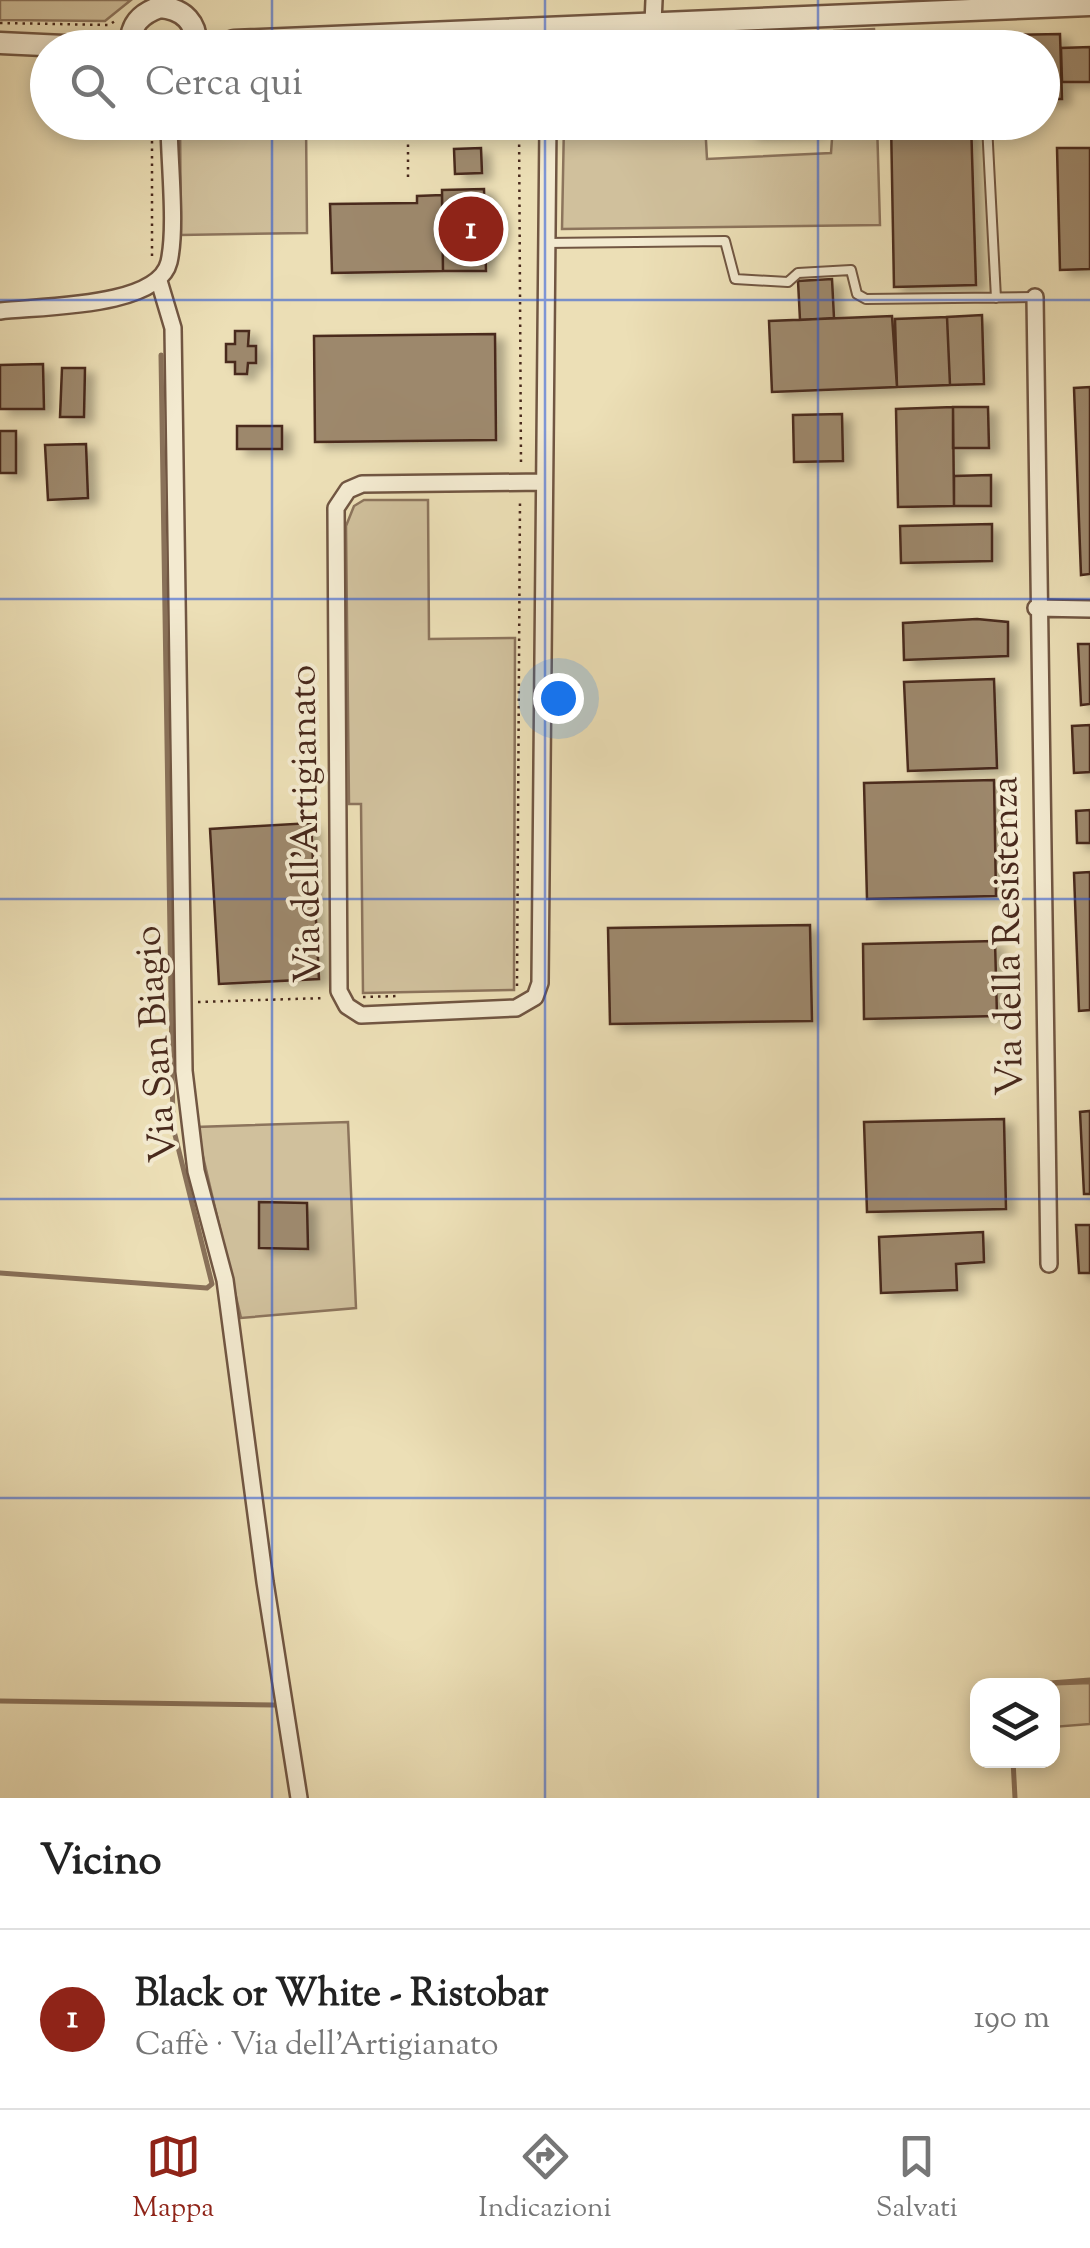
<!DOCTYPE html>
<html lang="it">
<meta charset="utf-8">
<style>
body{margin:0;font-family:"Sorts Mill Goudy",serif;background:#f2f2f2;color:#222}
.controls{position:absolute;right:30px;bottom:30px;display:grid;overflow:hidden;border-radius:20px;box-shadow:0 5px 15px #0003}
.controls button{width:90px;height:90px;display:grid;place-items:center;padding:0;border:0;border-bottom:2px solid #e0e0e0;background:#fff;color:#222;font:50px sans-serif}
.you{position:absolute;left:558px;top:698px;width:35px;height:35px;margin:-25px;border:8px solid #fff;border-radius:50%;background:#1a73e8;box-shadow:0 0 0 15px #1a73e833}
.badge{display:grid;place-items:center;width:65px;height:65px;border-radius:50%;background:#8f2418;color:#fff;font-size:32px;font-weight:700}
.pin{position:absolute;translate:-50% -50%;border:5px solid #fff;box-shadow:0 2px 10px #0006}
.list{margin:0;padding:0;list-style:none}
h2{display:flex;justify-content:space-between;align-items:center;height:130px;margin:0;padding:0 40px;font-size:42px}
h2 small{font-size:32px;font-weight:400;color:#767676}
.list li{display:grid;grid-template-columns:65px 1fr auto;gap:30px;align-items:center;box-sizing:border-box;height:180px;padding:0 40px;border-top:2px solid #e0e0e0}
.list b{display:block;font-size:38px;white-space:nowrap}
.list p{margin:0;font-size:32px;white-space:nowrap;color:#767676}
.list em{font-size:32px;font-style:normal;color:#767676}
.icon{flex:none;width:55px;height:55px;fill:none;stroke:currentColor;stroke-width:2;stroke-linecap:round;stroke-linejoin:round}
.map{position:relative;flex:none;width:1090px;height:1798px;overflow:hidden}
.search{position:absolute;background:#fff;box-shadow:0 5px 15px #0003;left:30px;right:30px;top:30px;height:110px;display:flex;align-items:center;gap:25px;box-sizing:border-box;padding:0 35px;border-radius:55px;color:#767676;font-size:38px}
.sheet{height:310px;background:#fff}
nav{display:flex;justify-content:space-around;align-items:center;box-sizing:border-box;height:140px;border-top:2px solid #e0e0e0;background:#fff;font-size:28px;color:#767676}
nav a{display:grid;justify-items:center;gap:5px}
nav .on{color:#8f2418}
.map>svg:first-child{display:block}
</style>
<div class="map">
<svg width="1090" height="1798" viewBox="0 0 1090 1798">
<defs>
<filter id="shadow"><feDropShadow dx="9" dy="5.5" stdDeviation="5" flood-color="#0004"/></filter>
</defs>
<rect width="100%" height="100%" fill="#ecdfb6"/>
<filter id="stains"><feTurbulence type="fractalNoise" baseFrequency=".002" numOctaves="4"/><feColorMatrix values="0 0 0 0 .2 0 0 0 0 .09 0 0 0 0 .02 0 0 0 .5 -.17"/></filter>
<radialGradient id="worn" r=".72"><stop offset=".6" stop-color="#630" stop-opacity="0"/><stop offset="1" stop-color="#630" stop-opacity=".3"/></radialGradient>
<path fill="#d0c09c" stroke="#8c745c" stroke-width="2.5" d="M0,0h131l-26,21 -105,-1z
M874,29l1,18h-45l4,-16z
M671,122l34,1 2,36 124,-6 1,-14 11,-9v-7h34l3,102 -318,4 2,-106z
M180,123h126l1,110 -126,2z
M364,500h64l1,139 86,-1 -1,352 -151,3 -2,-189h-12l-3,-278 8,-20z
M348,1122l8,186 -115,10 -45,-191z
M1090,1683v41l-37,3 -1,-41 -15,-1z"/>
<g fill="none" stroke-linecap="round" stroke-linejoin="round">
<path stroke="#897159" stroke-width="5" d="M0,1273l207,15 5,-4 -39,-157 -12,-772
M1011,1686l79,-6
M0,1701l275,4
M1013,1760l2,38"/>
</g>
<path fill="#9d886c" stroke="#48291c" stroke-width="2.5" filter="url(#shadow)" d="M1060,34l2,65h-20v-51h-153v-11z
M1090,47v35h-28l-1,-34z
M749,122h67v9l-66,2z
M891,122h80l5,163 -82,2z
M481,148l1,25 -27,1 -1,-25z
M1057,148h33v121l-30,1z
M484,189l2,82h-43l-1,-81z
M442,195l1,76 -111,2 -2,-69 87,-1v-7z
M832,279l2,39 -34,2 -2,-39z
M982,315l2,69 -34,1 -3,-68z
M892,316l5,71 -125,5 -3,-71z
M947,317l3,68 -53,2 -2,-68z
M235,331h14l-1,15h8v17h-8l-1,11h-12v-12h-9v-18h9z
M495,334l1,106 -181,2 -1,-106z
M43,364l1,45h-44v-44z
M62,368h23l-1,49h-24z
M1090,387v187l-9,1 -7,-187z
M953,407h35l1,41h-36z
M953,407l1,99 -56,1 -2,-98z
M842,414l1,47 -49,1 -1,-47z
M237,426h45v23h-45z
M0,431h16v42h-16z
M86,444l2,54 -40,2 -3,-55z
M991,475v31h-37v-30z
M992,524v37l-91,2 -1,-37z
M977,619l31,3v34l-104,4 -1,-37z
M1078,644h12v60l-9,1z
M994,679l3,89 -89,3 -4,-89z
M1090,725v47l-16,1 -2,-47z
M994,780l2,116 -129,3 -3,-116z
M1090,810v33h-13l-1,-32z
M311,823l8,156 -100,5 -9,-155z
M1090,872v138l-11,1 -5,-138z
M810,925l2,96 -202,3 -2,-96z
M995,941l2,75 -133,3 -1,-75z
M1090,1111v83h-6l-4,-82z
M1004,1119l2,90 -139,3 -3,-90z
M259,1202l48,1 1,46 -49,-1z
M1076,1225h14v48h-11z
M983,1232l1,30 -28,2 1,26 -76,3 -2,-56z"/>
<g fill="none" stroke-linecap="round" stroke-linejoin="round">
<defs>
<path id="service" d="M987,125l9,173
M546,243l179,-2 10,38 53,3 10,-9 53,-3 6,24 9,5 169,-2"/>
<path id="minor" d="M653,23l1,-23
M417,34l12,12 69,2
M535,48l5,-19
M565,48l18,-20
M159,281l14,47 11,743 12,100 29,109 40,302 34,216
M1035,297l14,967
M0,311c40,-5 158,-3 169,-49 8,-35 0,-102 0,-140
M544,482l-182,2 -14,6 -12,18 3,483 8,15 14,9 155,-7 19,-11 5,-14 8,-861
M1036,608l54,1"/>
<path id="tertiary" d="M0,43l107,5
M131,48c-2,-23 9,-34 29,-41 24,2 38,16 36,41
M212,48l22,-7 856,-36"/>
</defs>
<use href="#service" stroke="#715642" stroke-width="12"/>
<use href="#minor" stroke="#715642" stroke-width="20"/>
<use href="#tertiary" stroke="#715642" stroke-width="25"/>
<path stroke="#48291c" stroke-width="2.5" stroke-dasharray="2.5 5" stroke-linecap="butt" d="M0,23l109,2 6,-4
M408,122v60
M519,122l2,344
M152,256v-117
M517,986l3,-487
M363,997l37,-1
M198,1002l127,-4"/>
<use href="#service" stroke="#f3ead0" stroke-width="8"/>
<use href="#minor" stroke="#f3ead0" stroke-width="15"/>
<use href="#tertiary" stroke="#f3ead0" stroke-width="20"/>
</g>
<path fill="none" stroke="#1d4ed8" stroke-width="2.5" stroke-opacity="0.55" d="M272,0v48M545,0v48M818,0v48M272,122v1676M545,122v1676M818,122v1676M0,300h1090M0,599h1090M0,899h1090M0,1199h1090M0,1498h1090"/>
<g text-anchor="middle" dominant-baseline="central" stroke-width="8" stroke-linejoin="round" paint-order="stroke">
<g font-size="38" fill="#48291c" stroke="#f3ead0">
<text transform="translate(308 824) rotate(-91)">Via dell'Artigianato</text>
<text transform="translate(1010 936) rotate(-91)">Via della Resistenza</text>
<text transform="translate(158 1044) rotate(-94)">Via San Biagio</text>
</g>
</g>
<rect width="100%" height="100%" filter="url(#stains)"/>
<rect width="100%" height="100%" fill="url(#worn)"/>
</svg>
<div class="controls">
<button><svg class="icon" aria-label="layers" viewBox="0 0 24 24"><path d="M12 4l9 5-9 5-9-5zM3 14l9 5 9-5"/></svg></button>
</div>
<div class="you"></div>
<div class="pin badge" style="left:471px;top:229px">1</div>
<div class="search"><svg class="icon" aria-label="search" viewBox="0 0 24 24"><circle cx="10" cy="10" r="6"/><path d="M15 15l6 6"/></svg>Cerca qui</div>
</div>
<section class="sheet">
<h2>Vicino<small></small></h2>
<ul class="list">
<li><span class="badge">1</span><div><b>Black or White - Ristobar</b><p>Caffè · Via dell'Artigianato</p></div><em>190 m</em></li>
</ul>
</section>
<nav>
<a class="on"><svg class="icon" aria-label="map" viewBox="0 0 24 24"><path d="M3 6l6-2 6 2 6-2v14l-6 2-6-2-6 2zM9 4v14M15 6v14"/></svg>Mappa</a>
<a><svg class="icon" aria-label="directions" viewBox="0 0 24 24"><path d="M12 3l9 9-9 9-9-9zM9 14v-3h6M13 9l2 2-2 2"/></svg>Indicazioni</a>
<a><svg class="icon" aria-label="saved" viewBox="0 0 24 24"><path d="M7 4h10v16l-5-4-5 4z"/></svg>Salvati</a>
</nav>
